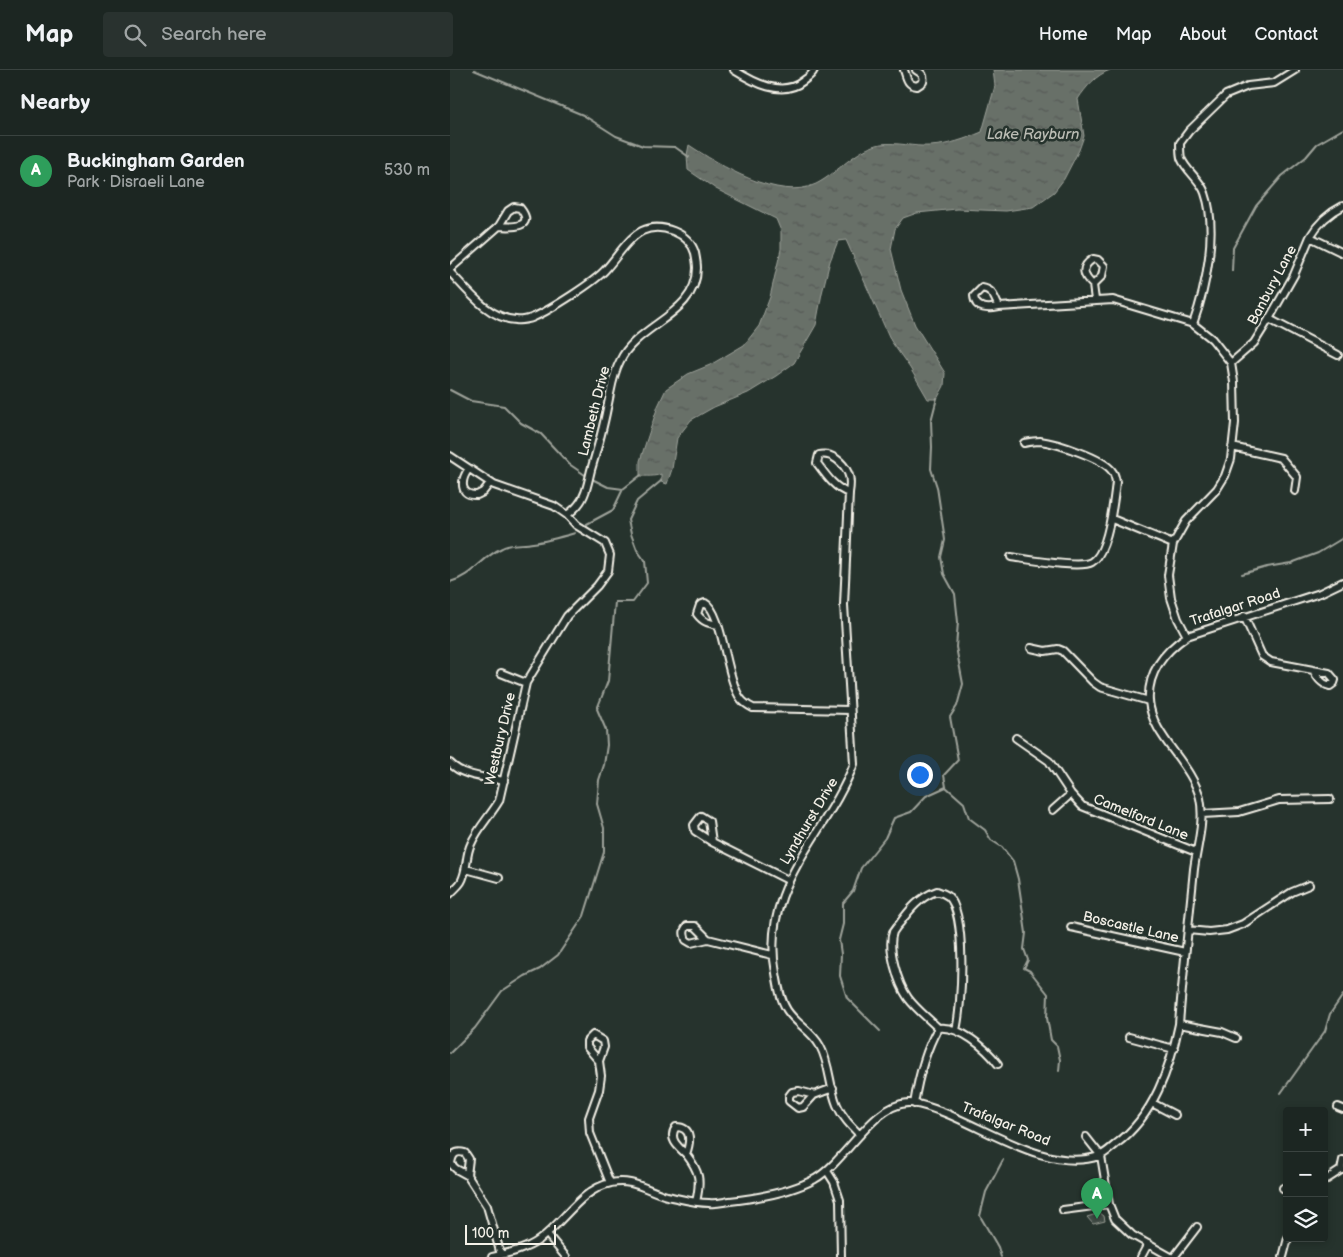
<!DOCTYPE html>
<meta charset="utf-8">
<style>
body{margin:0;font-family:"Balsamiq Sans",sans-serif;background:#29322f;color:#f1f3f6}
.controls{position:absolute;right:15px;bottom:15px;display:grid;overflow:hidden;border-radius:5px;box-shadow:0 2px 8px #0003}
.controls button{width:45px;height:45px;display:grid;place-items:center;padding:0;border:0;border-bottom:1px solid #3a4340;background:#1c2622;color:#f1f3f6;font:25px sans-serif}
.scale{position:absolute;left:15px;bottom:12px;width:91px;box-sizing:border-box;padding-left:5px;border:2px solid #f4f1e8;border-top:0;font-size:14px;line-height:18px;white-space:nowrap;color:#f4f1e8;-webkit-text-stroke:4px #26332d;paint-order:stroke}
.you{position:absolute;left:469px;top:704px;width:18px;height:18px;margin:-12px;border:4px solid #fff;border-radius:50%;background:#1a73e8;box-shadow:0 0 0 8px #1a73e833}
.badge{display:grid;place-items:center;width:32px;height:32px;border-radius:50%;background:#1a73e8;color:#fff;font-size:16px;font-weight:700}
.pin{position:absolute;translate:-50% -41px;filter:drop-shadow(0 1px 2px #0008)}
.pin::after{content:'';position:absolute;top:26px;width:18px;height:15px;background:inherit;clip-path:polygon(0 0,100% 0,50% 100%)}
.list{margin:0;padding:0;list-style:none}
h2{display:flex;justify-content:space-between;align-items:center;height:65px;margin:0;padding:0 20px;font-size:21px}
h2 small{font-size:16px;font-weight:400;color:#a0a5a5}
.list li{display:grid;grid-template-columns:32px 1fr auto;gap:15px;align-items:center;box-sizing:border-box;height:70px;padding:0 20px;border-top:1px solid #3a4340}
.list b{display:block;font-size:19px;white-space:nowrap}
.list p{margin:0;font-size:16px;white-space:nowrap;color:#a0a5a5}
.list em{font-size:16px;font-style:normal;color:#a0a5a5}
.icon{flex:none;width:28px;height:28px;fill:none;stroke:currentColor;stroke-width:2;stroke-linecap:round;stroke-linejoin:round}
.map{position:relative;flex:none;width:893px;height:1187px;overflow:hidden}
header{display:flex;align-items:center;gap:30px;box-sizing:border-box;height:70px;padding:0 25px;background:#1c2622;border-bottom:1px solid #3a4340}
header strong{font-size:24px}
nav{display:flex;gap:28px;margin-inline-start:auto;font-size:18px}
.search{width:350px;height:45px;background:#29322f;display:flex;align-items:center;gap:12px;box-sizing:border-box;padding:0 18px;border-radius:5px;color:#a0a5a5;font-size:19px}
main{display:flex}
aside{flex:1;background:#1c2622}
.map>svg:first-child{display:block}
</style>
<header>
<strong>Map</strong>
<div class="search"><svg class="icon" aria-label="search" viewBox="0 0 24 24"><circle cx="10" cy="10" r="6"/><path d="M15 15l6 6"/></svg>Search here</div>
<nav><a>Home</a><a>Map</a><a>About</a><a>Contact</a></nav>
</header>
<main>
<aside>
<h2>Nearby<small></small></h2>
<ul class="list">
<li><span class="badge" style="background:#2e9e5b">A</span><div><b>Buckingham Garden</b><p>Park · Disraeli Lane</p></div><em>530 m</em></li>
</ul>
</aside>
<div class="map">
<svg width="893" height="1187" viewBox="0 0 893 1187">
<defs>
<pattern id="water-ripples" width="26" height="14" patternUnits="userSpaceOnUse" patternTransform="scale(1.25)"><rect width="26" height="14" fill="#676f68"/><path d="M2 4q2-2 4 0t4 0M15 11q2-2 4 0t4 0" fill="none" stroke="#565a55"/></pattern>
</defs>
<rect width="100%" height="100%" fill="#26332d"/>
<filter id="ink" filterUnits="userSpaceOnUse"><feTurbulence type="fractalNoise" baseFrequency=".02" numOctaves="2"/><feDisplacementMap in="SourceGraphic" scale="10" xChannelSelector="R" yChannelSelector="G"/><feConvolveMatrix kernelMatrix="1 2 1 2 8 2 1 2 1" color-interpolation-filters="sRGB"/></filter>
<g filter="url(#ink)">
<path fill="#414b45" stroke="#9a9e96" d="M650,1143l4,3 1,5 -12,3 -6,-7z"/>
<path fill="url(#water-ripples)" stroke="#9fa39b" d="M543,0h117c-14,5 -24,17 -32,29l6,37 -5,14 -15,29 -10,13 -21,15 -27,4 -49,-2 -40,4 -14,5 -8,11 -4,20 10,41 14,35 30,48 -1,13 -7,13h-9l-18,-31 -19,-27 -45,-101 -8,1 -8,20 -8,32 -6,32 -22,38 -18,13 -28,17 -34,14 -23,13 -14,18 -5,31 -5,15 -6,-2v-8c-6,3 -15,2 -21,2v-15l5,-16 13,-39 8,-17 22,-15 22,-9 34,-20 15,-19 11,-29 11,-48v-18l-5,-12 -60,-30 -28,-19 -1,-15 2,-10c30,20 90,57 127,39 22,-11 39,-35 65,-40 16,-2 33,3 49,2 19,-1 35,-7 52,-14l13,-46z"/>
<g fill="none" stroke-linecap="round" stroke-linejoin="round">
<path stroke="#9fa39b" stroke-width="2" d="M24,0l109,45 33,21 27,10 32,1 14,10
M782,201l1,-23 23,-42 26,-30 24,-19 11,-13 26,-15
M0,320l21,11 33,5 17,17 20,11 28,30 16,11
M487,328l-6,23 1,26 -1,22 6,18 8,53 -4,17 3,17 11,20 3,28 -2,25 7,37 -6,22 -7,11 8,43 -14,15 2,12 18,16 5,15 16,12 6,10 11,7 11,14 5,18 8,54 -2,16 4,11 -4,8 6,3 18,23 -1,24 4,22 6,6 3,14 -1,11
M144,410l14,7 15,2
M135,455l28,-15 10,-21 18,-14
M792,504l25,-7 24,-4 27,-10 25,-15
M0,512c21,-5 32,-25 52,-34 8,-5 21,-3 31,-5 14,-2 28,-6 42,-10
M430,961l-33,-33 -7,-22 1,-22 -2,-14 4,-16v-21l10,-12 8,-23 24,-30 9,-20 17,-6 15,-16 20,-9
M0,983l25,-25 27,-37 23,-15 15,-7 18,-14 26,-39 20,-64v-24l-7,-24 2,-24 5,-15 3,-20 -1,-15 -9,-21 11,-28 7,-79h18l14,-19 -2,-22 -8,-11 -6,-16 -3,-14 9,-19 24,-20
M831,1023l44,-62 5,-17 13,-19
M551,1187l-3,-10 -18,-31 6,-24 17,-32"/>
<defs>
<path id="minor" d="M284,0c19,12 48,28 69,11 4,-3 9,-6 11,-11
M454,0c3,8 3,15 13,16l6,-4c2,-7 -2,-9 -7,-12
M893,136c-14,7 -25,17 -33,31l33,16
M0,199l49,-43 9,-15 6,-4 6,1c16,20 -8,19 -21,18
M0,202c17,18 39,47 66,48 5,1 14,-1 18,-3 16,-7 61,-35 72,-48 11,-12 22,-31 36,-38 19,-9 47,2 53,22 1,5 2,11 2,15 0,47 -60,56 -77,93 -8,15 -9,31 -13,47 -4,21 -10,42 -16,62 -3,12 -5,26 -13,35 -3,4 -7,7 -11,10
M643,215c-10,-9 -13,-18 0,-26l5,1 6,6 -2,10 -9,9 2,15
M549,237c-10,2 -24,3 -25,-11l8,-8c12,2 12,10 17,19l114,-7 80,24 19,15 19,24 3,19 1,41 -4,36 -6,17 -8,13 -31,32 -13,23 -5,31 3,23 7,21 9,17
M819,249l69,36
M743,254c13,-36 25,-94 12,-131 -4,-13 -19,-22 -24,-35 -1,-4 -1,-11 -1,-15l9,-12 37,-36 22,-9 26,-3 21,-13
M781,293l23,-20 15,-24 25,-44 16,-38
M782,377l49,11 16,19 -2,14
M0,386l44,29 60,21 13,9 9,10 29,18 5,12 -2,16 -11,15 -30,30 -41,67 -27,118c-9,15 -21,27 -28,43 -6,12 -3,26 -10,38 -3,5 -8,8 -11,12
M18,400c-7,10 -9,26 9,25l6,-3 7,-9
M399,423c1,-6 2,-14 -1,-20 -5,-11 -17,-21 -29,-18l-2,8c8,11 18,26 32,30l-5,112 10,159c-28,72 -95,123 -78,209 2,12 4,26 11,37 9,14 25,21 33,36 10,18 9,40 17,59 5,12 14,21 23,30
M662,449l61,25
M561,487c15,2 70,12 81,5 16,-9 22,-62 24,-80 -1,-4 -1,-8 -4,-11 -9,-13 -56,-28 -72,-30 -6,0 -11,1 -16,2
M794,546l18,40 9,6 42,8c4,7 8,14 17,16l4,-3 1,-3 -6,-7 -16,-3
M268,555c-10,-2 -15,-3 -21,-11l3,-9 5,-2c18,9 21,77 36,96 3,4 8,7 12,9l97,2
M581,578l14,3 13,-2 5,2 30,31 7,5 49,14
M51,603l25,10
M566,668l33,23 22,33 11,12 114,46
M0,693c13,14 36,14 54,18
M603,740l18,-16
M752,744l37,-2 40,-12 51,-1
M262,772l-17,-11 -1,-6 7,-9 8,5 3,21 76,38
M16,799l33,9
M621,857l114,25
M738,860l21,2 18,-2 16,-6 49,-32 17,-7
M258,869l-17,4 -5,-3c-2,-6 -3,-9 1,-14h8l13,13 64,16
M729,954l43,8 14,6
M488,958c-10,-10 -22,-19 -30,-30 -10,-14 -21,-50 -15,-66 2,-3 5,-7 7,-9 10,-14 20,-26 37,-32 3,1 8,3 11,5 19,16 14,110 8,134
M679,967l45,12
M149,991l-12,-14v-6l6,-6 10,6 1,6 -5,14 2,15 -2,14 -10,28 1,15 20,50
M364,1025l-11,12 -5,1 -9,-7v-5l3,-4 7,-1 15,4 19,-7
M702,1033l23,12
M464,1034c4,-24 12,-55 24,-76 21,-3 48,20 60,36
M888,1037l5,2
M636,1067l15,19 8,48 6,15 17,16 39,22
M236,1084c-9,-8 -18,-16 -10,-27 17,0 14,16 10,27 14,18 15,26 10,48
M891,1100l2,-10
M377,1101l7,11 6,18 1,57
M17,1105l-11,-6 -5,-5c1,-9 4,-14 14,-11l4,6 -2,16 20,31 14,49
M874,1111l17,-11h2
M833,1118l4,3
M613,1140l46,-6
M97,1164l19,23
M42,1187c16,-4 33,-7 47,-17 24,-17 42,-51 72,-57 21,-5 37,8 56,13 14,3 28,7 42,7 7,1 14,-1 21,-2 28,-3 59,-8 85,-22 31,-18 57,-74 93,-76 9,-1 23,5 32,8 46,17 109,62 159,45 6,-2 12,-8 17,-12 38,-28 54,-76 63,-120 4,-52 10,-103 15,-155 3,-23 11,-48 6,-71 -9,-36 -48,-61 -51,-97 -2,-29 16,-50 38,-65l133,-43 23,-11
M691,1187l7,-13
M724,1187l23,-30
M833,1187l5,-19"/>
</defs>
<use href="#minor" stroke="#f4f1e8" stroke-width="10"/>
<use href="#minor" stroke="#26332d" stroke-width="6"/>
</g>
</g>
<g text-anchor="middle" dominant-baseline="central" stroke-width="5" stroke-linejoin="round" paint-order="stroke">
<g font-size="14" fill="#f4f1e8" stroke="#26332d">
<text transform="translate(822 215) rotate(-62)">Banbury Lane</text>
<text transform="translate(144 341) rotate(-76)">Lambeth Drive</text>
<text transform="translate(785 537) rotate(-18)">Trafalgar Road</text>
<text transform="translate(50 669) rotate(-77)">Westbury Drive</text>
<text transform="translate(691 747) rotate(22)">Camelford Lane</text>
<text transform="translate(359 751) rotate(-59)">Lyndhurst Drive</text>
<text transform="translate(681 857) rotate(13)">Boscastle Lane</text>
<text transform="translate(556 1054) rotate(22)">Trafalgar Road</text>
</g>
<g font-size="15" font-style="italic" fill="#bcbdb5" stroke="#26332d">
<text x="583" y="64">Lake Rayburn</text>
</g>
</g>
</svg>
<div class="controls">
<button>+</button>
<button>−</button>
<button><svg class="icon" aria-label="layers" viewBox="0 0 24 24"><path d="M12 4l9 5-9 5-9-5zM3 14l9 5 9-5"/></svg></button>
</div>
<div class="scale">100 m</div>
<div class="you"></div>
<div class="pin badge" style="left:647px;top:1149px;background:#2e9e5b">A</div>
</div>
</main>
